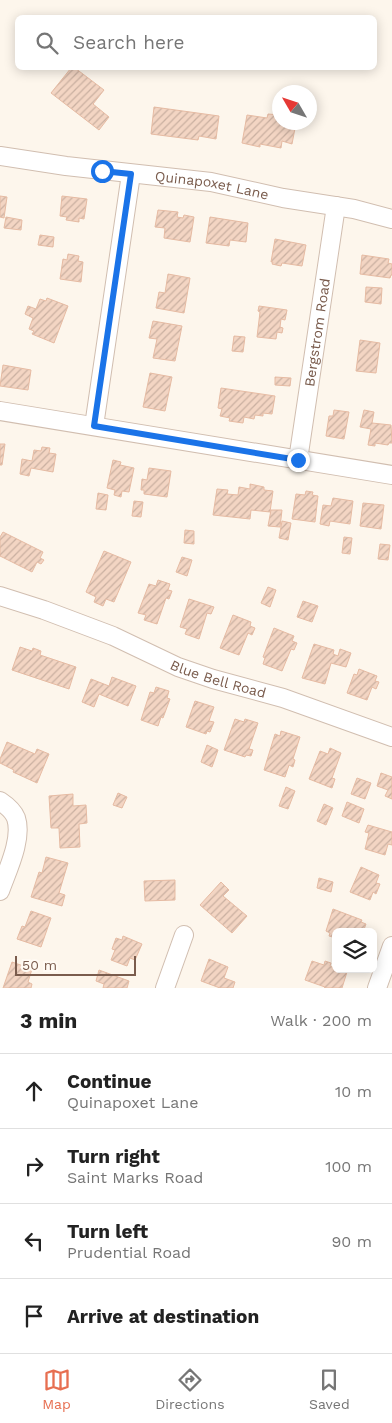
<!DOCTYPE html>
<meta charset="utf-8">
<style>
body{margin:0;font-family:"Work Sans",sans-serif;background:#f2f2f2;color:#222}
.controls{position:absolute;right:15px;bottom:15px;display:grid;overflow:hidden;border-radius:8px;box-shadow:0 2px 12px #0003}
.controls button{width:45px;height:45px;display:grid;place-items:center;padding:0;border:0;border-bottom:1px solid #e0e0e0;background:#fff;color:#222;font:25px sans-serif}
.compass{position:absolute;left:272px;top:85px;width:45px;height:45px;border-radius:50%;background:#fff;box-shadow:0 2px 12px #0003;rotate:309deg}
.scale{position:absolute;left:15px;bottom:12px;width:121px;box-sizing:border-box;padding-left:5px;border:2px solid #7a5c4d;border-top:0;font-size:14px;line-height:18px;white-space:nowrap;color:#7a5c4d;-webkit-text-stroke:4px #fffaf3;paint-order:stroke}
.stop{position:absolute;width:15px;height:15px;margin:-11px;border:4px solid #1a73e8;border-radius:50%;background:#fff}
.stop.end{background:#1a73e8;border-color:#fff;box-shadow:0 1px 5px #0008}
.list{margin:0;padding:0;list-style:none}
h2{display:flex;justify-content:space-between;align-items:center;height:65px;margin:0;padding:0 20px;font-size:21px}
h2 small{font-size:16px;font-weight:400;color:#767676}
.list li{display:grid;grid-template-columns:32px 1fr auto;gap:15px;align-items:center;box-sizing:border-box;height:75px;padding:0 20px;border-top:1px solid #e0e0e0}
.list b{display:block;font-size:19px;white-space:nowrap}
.list p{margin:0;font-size:16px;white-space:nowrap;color:#767676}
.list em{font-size:16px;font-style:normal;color:#767676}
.icon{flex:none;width:28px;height:28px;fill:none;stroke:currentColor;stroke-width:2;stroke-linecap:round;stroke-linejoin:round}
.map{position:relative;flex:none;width:392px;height:988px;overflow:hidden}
.search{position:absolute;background:#fff;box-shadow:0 2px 12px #0003;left:15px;right:15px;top:15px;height:55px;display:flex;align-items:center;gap:12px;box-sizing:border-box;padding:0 18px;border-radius:8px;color:#767676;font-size:19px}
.sheet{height:365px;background:#fff}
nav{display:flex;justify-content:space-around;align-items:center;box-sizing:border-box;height:70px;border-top:1px solid #e0e0e0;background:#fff;font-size:14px;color:#767676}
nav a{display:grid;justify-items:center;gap:2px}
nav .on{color:#e76f51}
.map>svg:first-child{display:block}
</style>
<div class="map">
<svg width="392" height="988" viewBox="0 0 392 988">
<defs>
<pattern id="building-hatch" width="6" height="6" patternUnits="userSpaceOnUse" patternTransform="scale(1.25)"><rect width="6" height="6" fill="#f3d5c3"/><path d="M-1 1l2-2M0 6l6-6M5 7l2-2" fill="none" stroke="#cab0a1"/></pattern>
</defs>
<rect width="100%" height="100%" fill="#fdf6ec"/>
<path fill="url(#building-hatch)" stroke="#e6bba3" d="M71,68h4l29,22 -11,14 16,13 -10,13 -48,-37z
M154,107l65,9 -3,23 -17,-3 -1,4 -47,-6z
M268,114l12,1v7l16,1 -4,21 -10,-3 -1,7 -21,-4v3l-18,-4 5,-28 20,3z
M0,196l7,1 -3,21 -4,-1z
M62,196l25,3 -3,20 -5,-1v4l-13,-2 1,-3 -7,-1z
M158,210l20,2 -1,5 6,1 1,-3 10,2 -4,25 -26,-4 1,-10 -10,-1z
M6,217l16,3 -1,10 -17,-2z
M210,217l38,6 -2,19 -16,-2 -1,6 -23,-3z
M40,235l14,2 -1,10 -15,-2z
M275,239l31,6 -4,21 -20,-3 -1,3 -9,-2 1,-2h-2z
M68,254l11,2 -1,5 5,1 -2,20 -21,-3 3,-20 4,1z
M362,255l27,4 -1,4 4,1v11h-1l-1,3 -30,-4z
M168,274l22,4 -6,35 -28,-5 3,-16 6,1z
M366,287l16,1 -1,16 -16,-2z
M47,298l21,8 -14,37 -22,-9 2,-3 -5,-2 4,-11 -8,-4 3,-8 8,3 4,-10 6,2z
M259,306l28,4 -2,10 -4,-1 -1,8 3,1 -1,5 -5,-1 -1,7 -19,-2 3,-25 -2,-1z
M153,321l29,5 -7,35 -22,-3 4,-19 -8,-1z
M234,336l11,1 -2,15 -11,-1z
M360,340l20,3 -4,30 -20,-2z
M3,365l28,5 -3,20 -28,-4z
M150,373l22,4 -7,34 -22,-4z
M275,377l16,1 -1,8 -15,-1z
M221,388l54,8 -3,18 -9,-1v3l-8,-1 -1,4 -10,-2 -1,6 -14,-2 1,-3 -10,-2 2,-7 -4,-1z
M334,410l15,2 -5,27 -18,-3 3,-20h4z
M364,410l10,2 -2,11 19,2 1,18h-3l-1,2 -13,-2v3l-7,-1 3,-16 -11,-2z
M0,444h5l-3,21h-2z
M42,447l8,1 -1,5 7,1 -3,18 -22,-4 -2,8 -9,-2 2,-15 10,2 2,-11 7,1z
M113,460l8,2 -1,3 14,3 -5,24 -7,-1 -1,6 -7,-2 1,-5 -8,-2z
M149,468l22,3 -4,26 -23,-3v-4h-3l1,-11 5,1z
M250,484l14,3v3l9,1 -3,21 -19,-2 -1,9 -37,-4 4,-26 11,1 -1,4 11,1 1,-8 11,2z
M306,491l7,1 -1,3 6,1 -3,26 -23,-3 4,-25 9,1z
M98,493l10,2 -2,15 -10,-1z
M333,498l20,3 -3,23 -20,-3 -1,5 -9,-2 3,-19 8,1z
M134,501l9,1 -2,15 -9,-1z
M363,503l21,2 -3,24 -21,-3z
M271,510h11l-2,17 -12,-1z
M282,521l9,2 -3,17 -9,-2z
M185,530l9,1v13l-10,-1z
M3,532l40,20 -3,6 4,2 -3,4 -4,-2 -5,10 -32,-16v-19z
M344,537l8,1 -2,16 -8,-1z
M380,544l10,1 -2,15 -10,-1z
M104,551l27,11 -17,40 -8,-3 -3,7 -9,-4 2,-5 -10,-5z
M182,557l10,3 -5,16 -11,-4z
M158,580l12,4 -2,6 4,1 -3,8 -3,-1 -9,26 -13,-4 2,-5 -8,-2 11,-29 7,2z
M268,587l8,3 -6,17 -9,-4z
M189,599l25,8 -3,7 -4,-1 -8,26 -14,-5 2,-5 -7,-2z
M303,601l15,5 -6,16 -15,-5z
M233,615l18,7 -1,4 5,2 -3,7 -4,-2 -9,22 -19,-7z
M274,628l20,8 -2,5 5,2 -3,7 -3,-1 -9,22 -19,-7 2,-6 -2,-1z
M314,644l20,6 -1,4 5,2 2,-7 11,4 -5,14 -15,-4 -6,21 -23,-6z
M20,647l12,4 1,-3 8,3 -1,4 36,12 -7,22 -57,-19z
M359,669l18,7 -2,5 4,1 -3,7 -4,-2 -5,13 -20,-7 7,-19 3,1z
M112,677l24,9 -8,20 -29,-12 -5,13 -12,-5 9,-23 18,7z
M156,687l13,4 -2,7 3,1 -7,19 -2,-1 -3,9 -17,-6 9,-28 4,1z
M195,701l19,6 -5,14 5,1 -4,10 -3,-1 -1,3 -20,-7z
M235,719l9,3 1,-3 13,4 -9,26 4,1 -2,6 -5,-1 -1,2 -21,-7z
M281,731l19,6 -7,22 2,1 -2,7 -4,-2 -4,12 -21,-7 11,-36 5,2z
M7,742l28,12 2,-5 12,5 -12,29 -24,-11 1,-2 -14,-7v-4z
M207,745l11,5 -6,17 -11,-5z
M330,748l11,5 -9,25 3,1 -3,9 -23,-9 11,-28 8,3z
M381,773l11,4v22l-7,-3 3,-6 -11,-4z
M357,778l14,5 -6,16 -14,-5z
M286,787l9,4 -7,18 -9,-3z
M118,793l9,4 -5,11 -9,-3z
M73,794v12l13,-1 1,18 -8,1 1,23 -20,1 -1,-20h-8l-2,-32z
M347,802l17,7 -5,14 -17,-7z
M324,804l9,4 -7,17 -9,-4z
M368,825l24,7v13l-4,-1 -3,11 -20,-6 4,-16 -4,-1z
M46,857l22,6 -9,30 6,2 -3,11 -31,-9 8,-25 3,1z
M361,867l18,8 -3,8 4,1 -4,10 -3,-2 -3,8 -20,-8z
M319,878l14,4 -2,10 -14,-4z
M175,880v20l-30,1 -1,-20z
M221,882l8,8 -6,6 24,20 -15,17 -32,-28z
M333,909l29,11 -1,2 5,2 -3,8h-27v6l-7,-2 1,-3 -4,-2z
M31,911l20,7 -10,29 -24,-8 5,-13 3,1z
M123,936l19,8 -7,16 -5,-2 -3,8 -16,-6 4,-10 -3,-1 4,-11 6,2z
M209,959l19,8 -4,11 11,4 -2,6h-13l-19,-7z
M312,961l12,4 1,-4 6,2 -1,3 6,3 11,3 -5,16h-18l1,-1 -20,-7z
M12,962l20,7 -4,13 4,2 -1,4h-28z
M99,970l30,11 -2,7h-24l1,-4 -8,-3z"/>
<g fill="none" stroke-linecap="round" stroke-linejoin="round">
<defs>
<g id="minor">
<path id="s1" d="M0,156l66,10 145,16 72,16 71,11 38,10"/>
<path d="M0,411l392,64"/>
<path d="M94,426l37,-252"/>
<path id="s2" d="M298,460l38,-254"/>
<path id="s3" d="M0,596l44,14 69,26 65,31 35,12 70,19 109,39"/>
<path d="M0,801c6,4 13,9 16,17 7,21 -9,53 -16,73"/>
<path d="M165,988l19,-53"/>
<path d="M377,988l15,-42"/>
</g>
</defs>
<use href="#minor" stroke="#d1beb0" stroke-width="20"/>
<use href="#minor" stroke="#fff" stroke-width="18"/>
</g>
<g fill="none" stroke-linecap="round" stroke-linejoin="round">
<path stroke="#1a73e8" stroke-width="6" d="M102,171l29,3 -37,252 204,34"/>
</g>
<g text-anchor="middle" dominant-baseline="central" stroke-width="4.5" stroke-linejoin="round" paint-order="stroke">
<g font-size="14" fill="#7a5c4d" stroke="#fffaf3">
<text stroke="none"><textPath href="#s1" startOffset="214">Quinapoxet Lane</textPath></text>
<text stroke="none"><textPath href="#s2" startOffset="129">Bergstrom Road</textPath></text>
<text stroke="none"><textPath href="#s3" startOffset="234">Blue Bell Road</textPath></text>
</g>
</g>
</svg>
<div class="controls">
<button><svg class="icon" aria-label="layers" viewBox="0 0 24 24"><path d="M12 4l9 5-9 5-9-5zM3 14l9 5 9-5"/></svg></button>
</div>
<svg class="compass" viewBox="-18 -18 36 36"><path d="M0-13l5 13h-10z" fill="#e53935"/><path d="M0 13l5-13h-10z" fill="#767676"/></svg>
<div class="scale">50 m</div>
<div class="stop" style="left:102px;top:171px"></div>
<div class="stop end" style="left:298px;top:460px"></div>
<div class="search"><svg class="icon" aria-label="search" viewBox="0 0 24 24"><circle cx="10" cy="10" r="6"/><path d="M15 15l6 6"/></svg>Search here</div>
</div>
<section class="sheet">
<h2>3 min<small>Walk · 200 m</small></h2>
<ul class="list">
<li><svg class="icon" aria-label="ahead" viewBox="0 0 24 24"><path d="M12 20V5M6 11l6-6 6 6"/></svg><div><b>Continue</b><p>Quinapoxet Lane</p></div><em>10 m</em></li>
<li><svg class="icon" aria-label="right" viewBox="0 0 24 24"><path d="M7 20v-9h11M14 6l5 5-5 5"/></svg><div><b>Turn right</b><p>Saint Marks Road</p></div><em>100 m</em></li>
<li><svg class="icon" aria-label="left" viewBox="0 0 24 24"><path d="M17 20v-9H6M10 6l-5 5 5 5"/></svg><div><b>Turn left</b><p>Prudential Road</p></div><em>90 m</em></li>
<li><svg class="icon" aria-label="arrive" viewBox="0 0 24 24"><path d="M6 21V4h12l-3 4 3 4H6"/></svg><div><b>Arrive at destination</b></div></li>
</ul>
</section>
<nav>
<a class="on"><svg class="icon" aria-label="map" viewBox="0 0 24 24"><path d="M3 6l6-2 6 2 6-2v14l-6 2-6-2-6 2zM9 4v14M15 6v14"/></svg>Map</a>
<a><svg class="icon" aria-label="directions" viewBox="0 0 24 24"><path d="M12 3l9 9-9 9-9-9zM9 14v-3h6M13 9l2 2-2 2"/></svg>Directions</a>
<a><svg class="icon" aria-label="saved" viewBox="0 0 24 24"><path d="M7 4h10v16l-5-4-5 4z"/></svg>Saved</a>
</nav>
